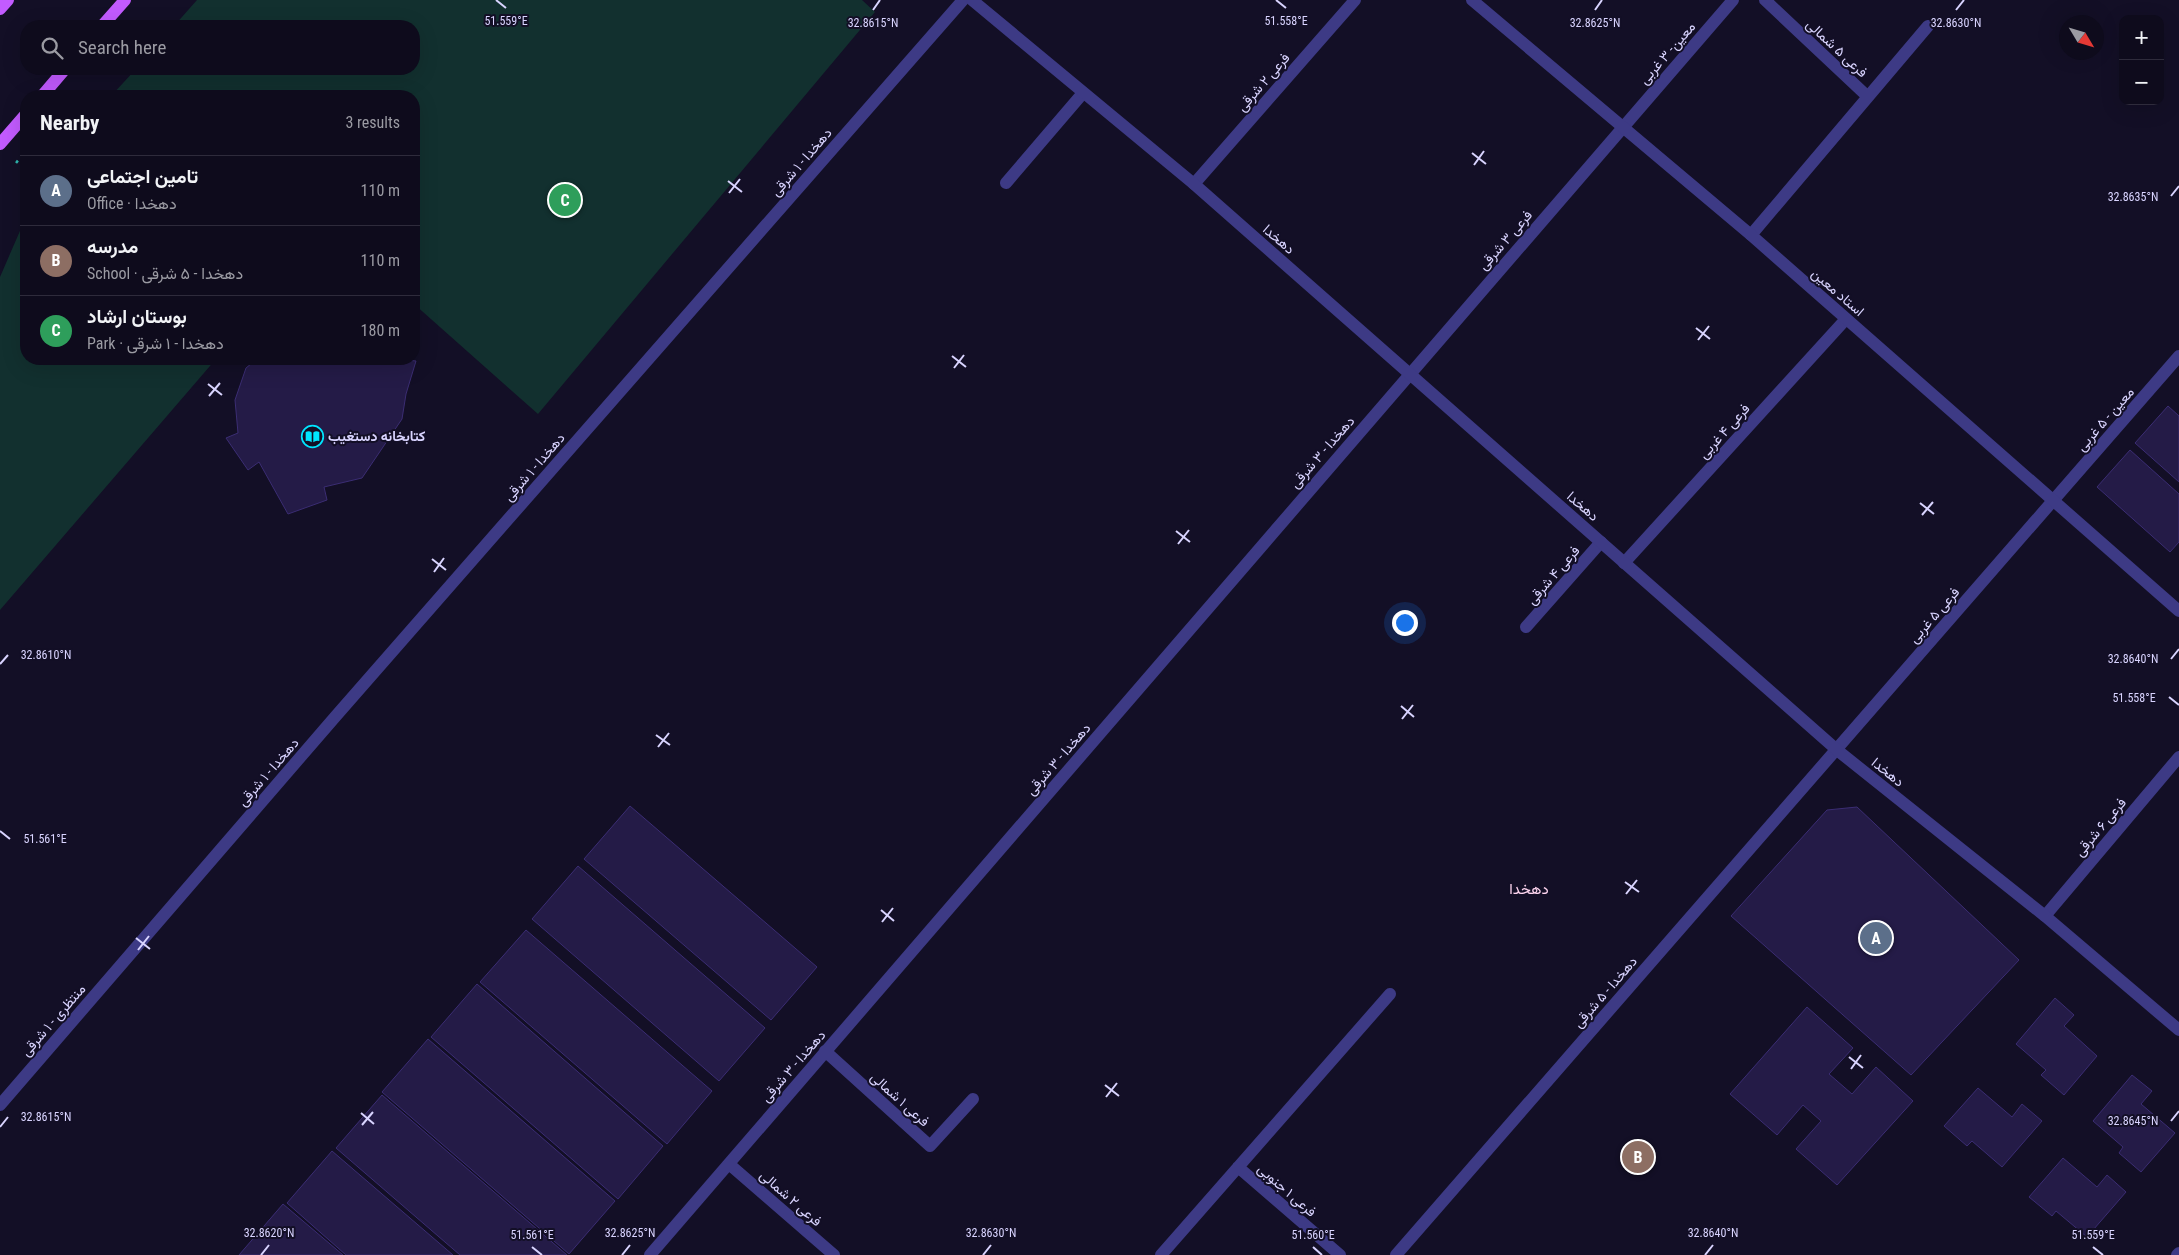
<!DOCTYPE html>
<meta charset="utf-8">
<style>
body{margin:0;font-family:"Roboto Condensed",Vazirmatn,sans-serif;background:#171425;color:#f1f3f6}
.controls{position:absolute;right:15px;top:15px;display:grid;overflow:hidden;border-radius:10px;box-shadow:0 5px 20px #0002}
.controls button{width:45px;height:45px;display:grid;place-items:center;padding:0;border:0;border-bottom:1px solid #2e2b3b;background:#0e0b1c;color:#f1f3f6;font:25px sans-serif}
.compass{position:absolute;left:2059px;top:15px;width:45px;height:45px;border-radius:50%;background:#0e0b1c;box-shadow:0 5px 20px #0002;rotate:128deg}
.you{position:absolute;left:1404px;top:622px;width:18px;height:18px;margin:-12px;border:4px solid #fff;border-radius:50%;background:#1a73e8;box-shadow:0 0 0 8px #1a73e833}
.badge{display:grid;place-items:center;width:32px;height:32px;border-radius:50%;background:#8c9099;color:#fff;font-size:16px;font-weight:700}
.pin{position:absolute;translate:-50% -50%;border:2px solid #fff;box-shadow:0 1px 5px #0006}
.list{margin:0;padding:0;list-style:none}
h2{display:flex;justify-content:space-between;align-items:center;height:65px;margin:0;padding:0 20px;font-size:21px}
h2 small{font-size:16px;font-weight:400;color:#9b9ba3}
.list li{display:grid;grid-template-columns:32px 1fr auto;gap:15px;align-items:center;box-sizing:border-box;height:70px;padding:0 20px;border-top:1px solid #2e2b3b}
.list b{display:block;font-size:19px;white-space:nowrap}
.list p{margin:0;font-size:16px;white-space:nowrap;color:#9b9ba3}
.list em{font-size:16px;font-style:normal;color:#9b9ba3}
.icon{flex:none;width:28px;height:28px;fill:none;stroke:currentColor;stroke-width:2;stroke-linecap:round;stroke-linejoin:round}
.map{position:relative;flex:none;width:2179px;height:1255px;overflow:hidden}
.search{position:absolute;background:#0e0b1c;box-shadow:0 5px 20px #0002;left:20px;top:20px;width:400px;height:55px;display:flex;align-items:center;gap:12px;box-sizing:border-box;padding:0 18px;border-radius:20px;color:#9b9ba3;font-size:19px}
.panel{position:absolute;background:#0e0b1c;box-shadow:0 5px 20px #0002;left:20px;top:90px;width:400px;height:275px;border-radius:20px}
.map>svg:first-child{display:block}
</style>
<div class="map">
<svg width="2179" height="1255" viewBox="0 0 2179 1255">
<rect width="100%" height="100%" fill="#130f26"/>
<path fill="#12302f" d="M197,0h665l13,12 -337,402 -124,-110v-208h-303l25,-27h278v-43h-240z
M26,217v142h190l-216,251v-333z"/>
<path fill="#241b47" stroke="#3b2d73" d="M257,359h141l18,2 -10,33 -4,25 -40,59 -38,9 3,13 -39,14 -29,-52 -11,8 -22,-32 12,-5 -3,-33 11,-32z
M2168,406l11,10v66l-44,-39z
M2130,450l49,44v48l-9,10 -73,-65z
M630,806l187,161 -46,53 -187,-161z
M1857,807l162,153 -108,115 -180,-159 96,-106z
M578,866l187,162 -46,53 -187,-162z
M526,930l186,161 -45,53 -187,-162z
M477,984l186,162 -45,53 -187,-162z
M2055,998l19,17 -10,11 33,30 -33,39 -23,-20 5,-5 -30,-26z
M1807,1007l46,41 -24,26 23,20 24,-27 37,34 -76,84 -41,-36 25,-28 -18,-16 -26,30 -47,-41z
M428,1039l187,162 -46,53 -187,-162z
M2132,1075l20,16 -11,13 34,29 -34,39 -22,-19 4,-6 -30,-26z
M1978,1088l34,29 10,-13 20,17 -40,46 -30,-26 -5,5 -23,-20z
M382,1095l185,160h-107l-124,-107z
M332,1151l121,104h-107l-59,-52z
M2063,1158l34,29 10,-12 19,17 -39,45 -31,-26 -4,5 -23,-19z
M283,1204l60,51h-104z"/>
<g fill="none" stroke-linecap="round" stroke-linejoin="round">
<path stroke="#2fb8b0" stroke-width="3" stroke-dasharray="2.5 4" stroke-linecap="butt" d="M16,161l10,8"/>
<path stroke="#3d3a85" stroke-width="12" d="M1765,0l102,96
M1006,183l77,-90
M1194,184l161,-184
M1751,235l177,-209
M1624,563l222,-244
M1526,627l75,-85
M2045,916l134,-159
M825,1051l105,95 43,-47
M0,1105l335,-388 628,-717
M729,1164l105,91
M1238,1167l102,88
M650,1255l1083,-1255
M1161,1255l229,-261
M1396,1255l783,-899
M2177,1255l2,-2"/>
<path stroke="#3d3a85" stroke-width="12" d="M972,0l222,184 643,566 208,166 134,114
M1472,0l279,235 428,376"/>
<path stroke="#c25bff" stroke-width="12" d="M0,9l8,-9
M102,26l23,-26
M42,96l23,-27
M0,144l26,-30"/>
</g>
<path fill="none" stroke="#d9d4ff" stroke-width="2" d="M496,0l10,8M1276,0l10,8M873,10l7,-10M1595,10l7,-10M1956,10l8,-10M1472,153l14,11M1474,165l10,-14M728,181l14,11M729,193l11,-14M2171,196l8,-10M1696,328l14,11M1698,340l11,-14M952,356l14,11M954,368l10,-13M208,384l14,11M209,396l11,-13M1920,503l14,11M1922,515l11,-13M1176,531l14,11M1178,544l11,-14M432,559l14,11M434,572l10,-14M2171,659l8,-10M0,664l8,-9M2169,697l10,8M1401,706l13,11M1402,719l11,-14M656,735l14,10M658,747l11,-14M0,831l10,8M1625,882l14,10M1626,894l11,-14M881,910l13,11M882,922l11,-14M136,938l14,11M138,950l11,-14M1849,1057l14,11M1851,1069l10,-14M1105,1085l14,11M1106,1097l11,-14M361,1113l13,11M2171,1121l8,-10M362,1125l11,-13M0,1127l8,-10M532,1247l10,8M1313,1247l9,8M2093,1247l10,8M261,1255l8,-10M622,1255l8,-10M983,1255l8,-10M1705,1255l8,-10"/>
<defs>
<symbol id="library-ring" viewBox="-11 -11 22 22"><circle r="9.5" fill="#130f26" stroke="#00e5ff" stroke-width="1.5"/><path d="M-6-4Q-3-5.5-.7-3.5V5Q-3 3-6 4ZM6-4Q3-5.5 .7-3.5V5Q3 3 6 4Z" fill="#00e5ff"/></symbol>
</defs>
<g fill-rule="evenodd">
<use href="#library-ring" x="300" y="424" width="25" height="25"/>
</g>
<g text-anchor="middle" dominant-baseline="central" stroke-width="4" stroke-linejoin="round" paint-order="stroke">
<g font-size="14" fill="#d9d4ff" stroke="#130f26">
<text transform="translate(1837 48) rotate(43)">فرعی ۵ شمالی</text>
<text transform="translate(1667 53) rotate(-49)">معین- ۳ غربی</text>
<text transform="translate(1263 82) rotate(-49)">فرعی ۲ شرقی</text>
<text transform="translate(801 162) rotate(-49)">دهخدا - ۱ شرقی</text>
<text transform="translate(1279 239) rotate(41)">دهخدا</text>
<text transform="translate(1505 240) rotate(-49)">فرعی ۳ شرقی</text>
<text transform="translate(1838 292) rotate(41)">استاد معین</text>
<text transform="translate(2105 419) rotate(-49)">معین - ۵ غربی</text>
<text transform="translate(1724 431) rotate(-48)">فرعی ۴ غربی</text>
<text transform="translate(1322 452) rotate(-49)">دهخدا - ۳ شرقی</text>
<text transform="translate(534 467) rotate(-49)">دهخدا - ۱ شرقی</text>
<text transform="translate(1583 506) rotate(41)">دهخدا</text>
<text transform="translate(1553 575) rotate(-49)">فرعی ۴ شرقی</text>
<text transform="translate(1934 615) rotate(-49)">فرعی ۵ غربی</text>
<text transform="translate(1058 759) rotate(-49)">دهخدا - ۳ شرقی</text>
<text transform="translate(268 772) rotate(-49)">دهخدا - ۱ شرقی</text>
<text transform="translate(1888 772) rotate(39)">دهخدا</text>
<text transform="translate(2100 827) rotate(-50)">فرعی ۶ شرقی</text>
<text transform="translate(1605 992) rotate(-49)">دهخدا - ۵ شرقی</text>
<text transform="translate(53 1020) rotate(-49)">منتظری - ۱ شرقی</text>
<text transform="translate(793 1066) rotate(-49)">دهخدا - ۳ شرقی</text>
<text transform="translate(900 1099) rotate(42)">فرعی ۱ شمالی</text>
<text transform="translate(1287 1190) rotate(41)">فرعی ۱ جنوبی</text>
<text transform="translate(791 1198) rotate(41)">فرعی ۲ شمالی</text>
</g>
<g font-size="14" font-weight="bold" fill="#d9d4ff" stroke="#130f26" text-anchor="start">
<text x="328" y="436">کتابخانه دستغیب</text>
</g>
<g font-size="15" fill="#ffd6f0" stroke="#130f26">
<text x="1529" y="889">دهخدا</text>
</g>
</g>
<g font-size="12" text-anchor="middle" fill="#d9d4ff" stroke="#130f26" stroke-width="4" stroke-linejoin="round" paint-order="stroke">
<text x="506" y="25">51.559°E</text>
<text x="1286" y="25">51.558°E</text>
<text x="873" y="27">32.8615°N</text>
<text x="1595" y="27">32.8625°N</text>
<text x="1956" y="27">32.8630°N</text>
<text x="2133" y="201">32.8635°N</text>
<text x="46" y="659">32.8610°N</text>
<text x="2133" y="663">32.8640°N</text>
<text x="2134" y="702">51.558°E</text>
<text x="45" y="843">51.561°E</text>
<text x="46" y="1121">32.8615°N</text>
<text x="2133" y="1125">32.8645°N</text>
<text x="269" y="1237">32.8620°N</text>
<text x="630" y="1237">32.8625°N</text>
<text x="991" y="1237">32.8630°N</text>
<text x="1713" y="1237">32.8640°N</text>
<text x="532" y="1239">51.561°E</text>
<text x="1313" y="1239">51.560°E</text>
<text x="2093" y="1239">51.559°E</text>
</g>
</svg>
<div class="controls">
<button>+</button>
<button>−</button>
</div>
<svg class="compass" viewBox="-18 -18 36 36"><path d="M0-13l5 13h-10z" fill="#e53935"/><path d="M0 13l5-13h-10z" fill="#9b9ba3"/></svg>
<div class="you"></div>
<div class="pin badge" style="left:1876px;top:938px;background:#5c6f8a">A</div>
<div class="pin badge" style="left:1638px;top:1157px;background:#8d6e63">B</div>
<div class="pin badge" style="left:565px;top:200px;background:#2e9e5b">C</div>
<div class="search"><svg class="icon" aria-label="search" viewBox="0 0 24 24"><circle cx="10" cy="10" r="6"/><path d="M15 15l6 6"/></svg>Search here</div>
<section class="panel">
<h2>Nearby<small>3 results</small></h2>
<ul class="list">
<li><span class="badge" style="background:#5c6f8a">A</span><div><b>تامین اجتماعی</b><p>Office · دهخدا</p></div><em>110 m</em></li>
<li><span class="badge" style="background:#8d6e63">B</span><div><b>مدرسه</b><p>School · دهخدا - ۵ شرقی</p></div><em>110 m</em></li>
<li><span class="badge" style="background:#2e9e5b">C</span><div><b>بوستان ارشاد</b><p>Park · دهخدا - ۱ شرقی</p></div><em>180 m</em></li>
</ul>
</section>
</div>
